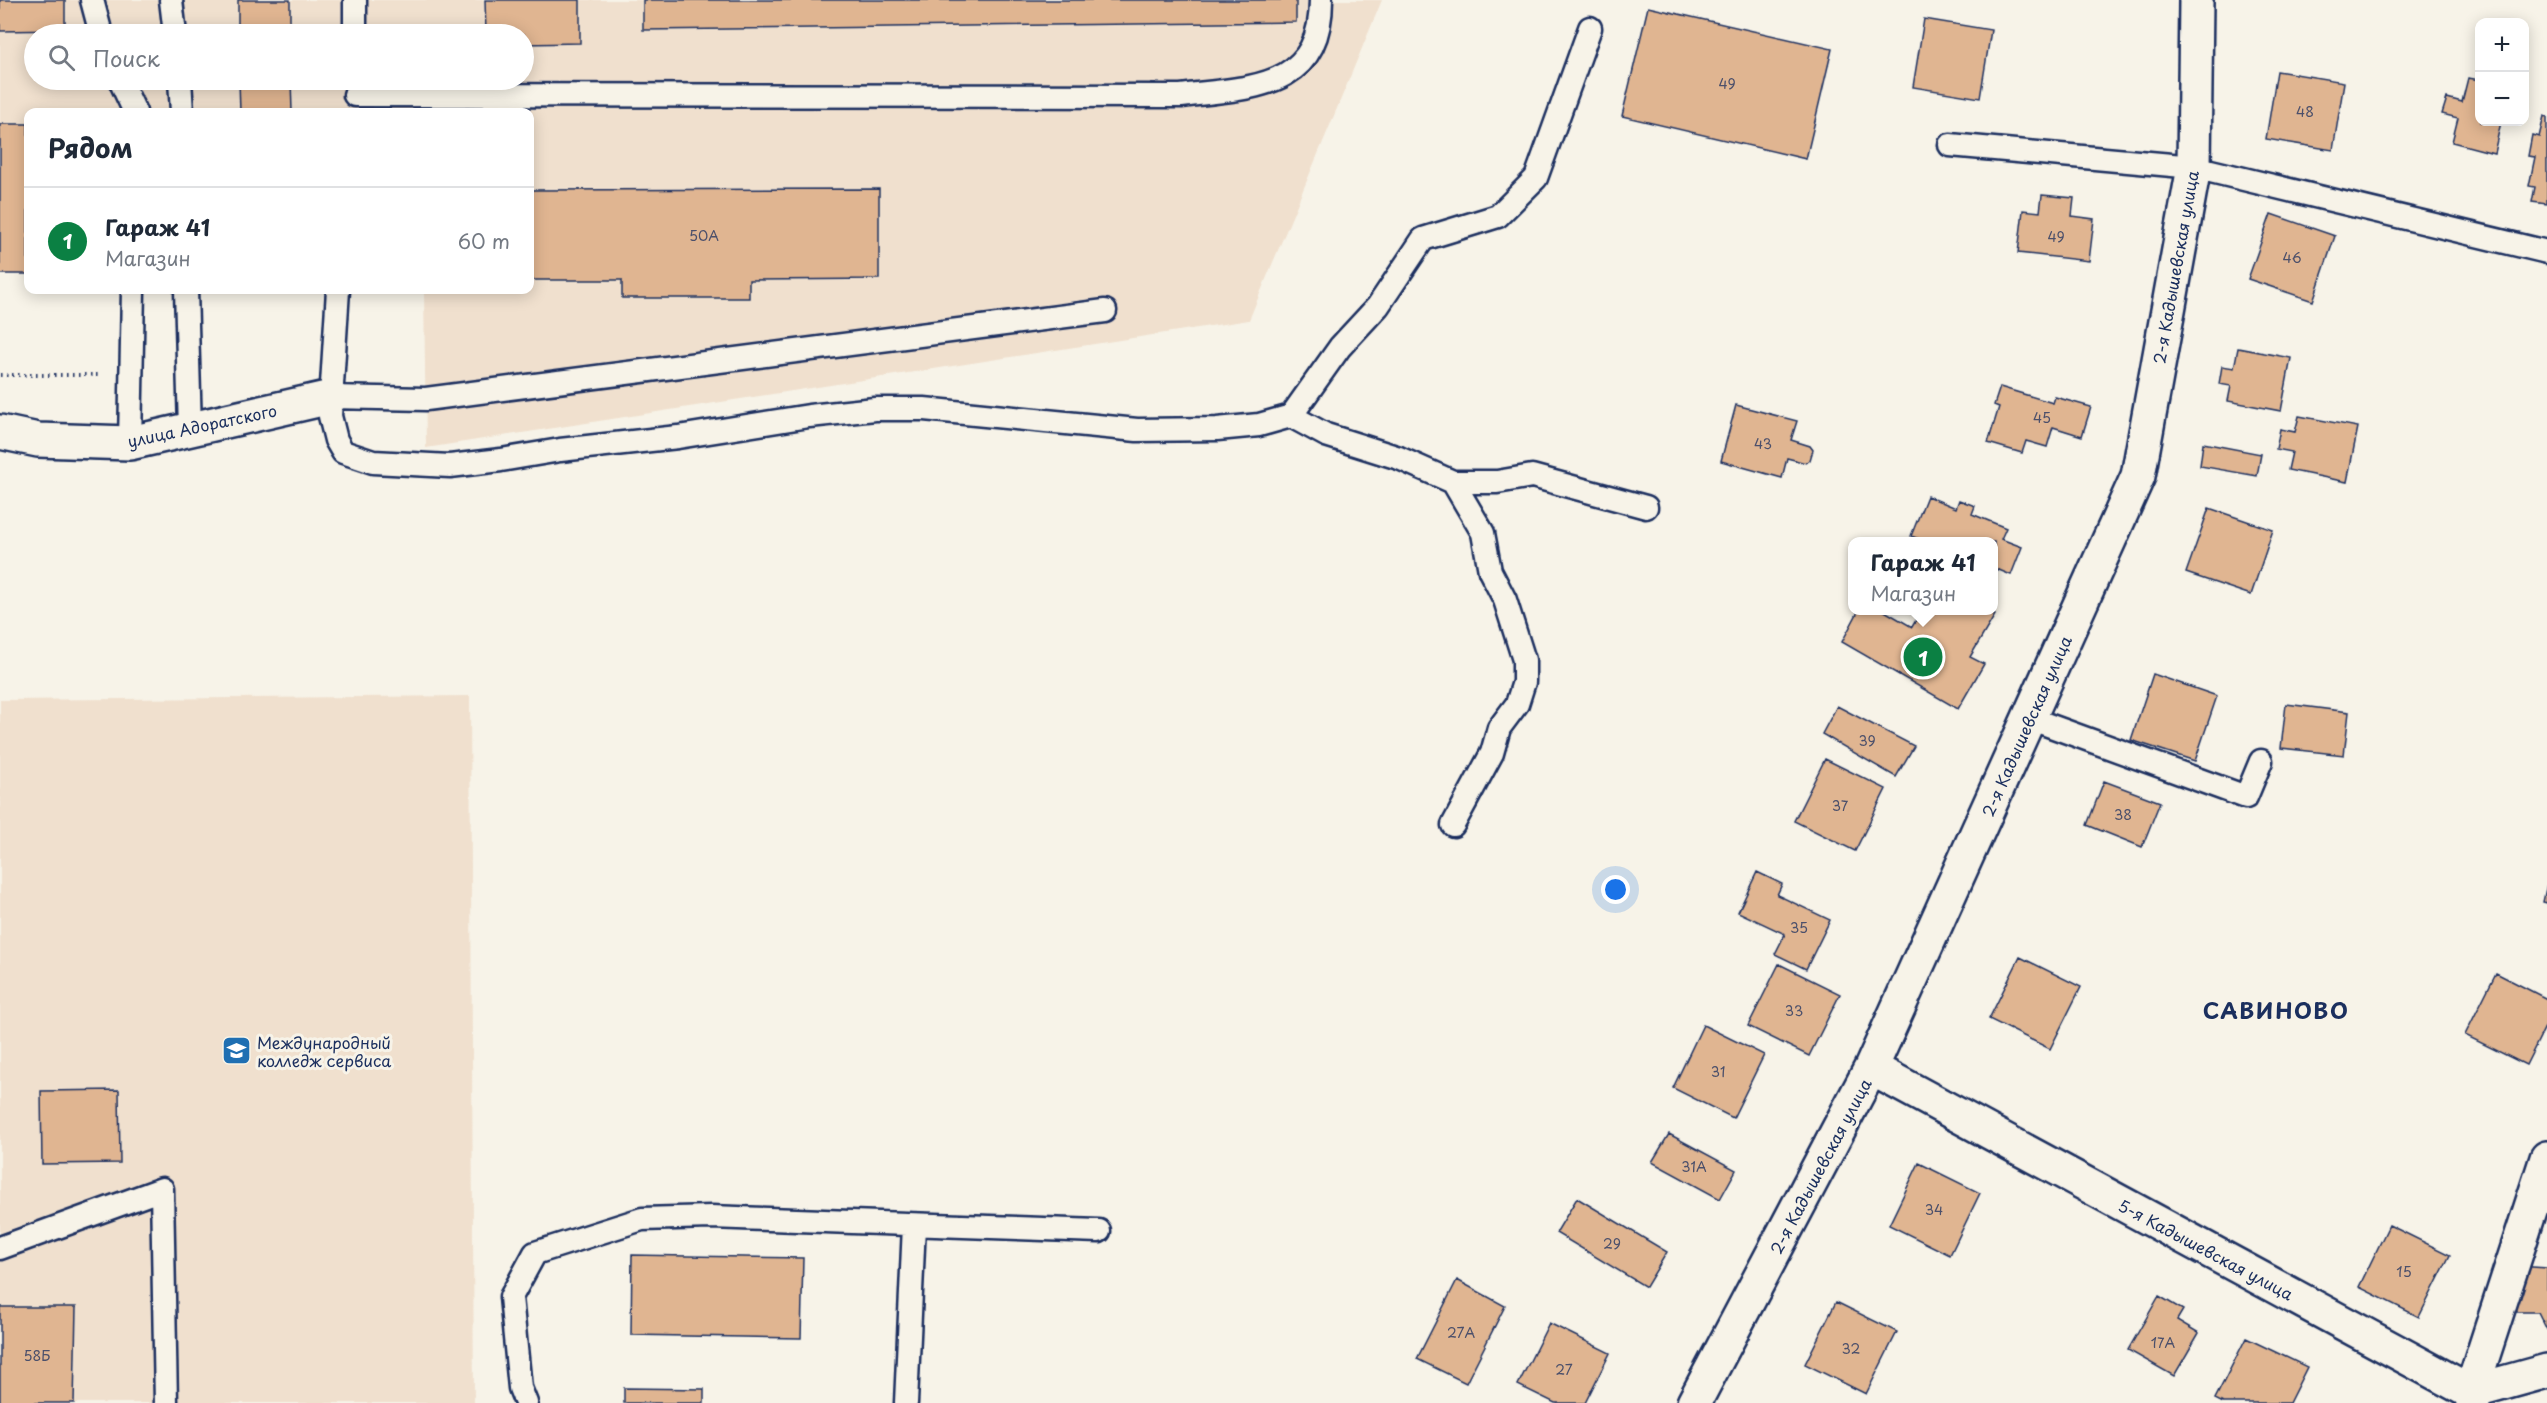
<!DOCTYPE html>
<html lang="ru">
<meta charset="utf-8">
<style>
body{margin:0;font-family:"Playpen Sans",sans-serif;background:#f2f2f3;color:#1f2937}
.controls{position:absolute;right:18px;top:18px;display:grid;overflow:hidden;border-radius:12px;box-shadow:0 3px 15px #0003}
.controls button{width:54px;height:54px;display:grid;place-items:center;padding:0;border:0;border-bottom:2px solid #e0e1e3;background:#fff;color:#1f2937;font:30px sans-serif}
.you{position:absolute;left:1616px;top:890px;width:21px;height:21px;margin:-15px;border:4px solid #fff;border-radius:50%;background:#1a73e8;box-shadow:0 0 0 9px #1a73e833}
.badge{display:grid;place-items:center;width:39px;height:39px;border-radius:50%;background:#0b8043;color:#fff;font-size:20px;font-weight:700}
.pin{position:absolute;translate:-50% -50%;border:3px solid #fff;box-shadow:0 2px 6px #0006}
.popup{position:absolute;left:1848px;top:537px;width:150px;height:78px;box-sizing:border-box;display:grid;place-content:center;border-radius:12px;background:#fff;filter:drop-shadow(0 2px 4px #0005);font-size:20px;white-space:nowrap;color:#747a83}
.popup b{font-size:22px;color:#1f2937}
.popup::after{content:'';position:absolute;left:50%;top:100%;margin-left:-12px;border:12px solid transparent;border-top-color:#fff}
.list{margin:0;padding:0;list-style:none}
h2{display:flex;justify-content:space-between;align-items:center;height:78px;margin:0;padding:0 24px;font-size:26px}
h2 small{font-size:20px;font-weight:400;color:#747a83}
.list li{display:grid;grid-template-columns:39px 1fr auto;gap:18px;align-items:center;box-sizing:border-box;height:108px;padding:0 24px;border-top:2px solid #e0e1e3}
.list b{display:block;font-size:22px;white-space:nowrap}
.list p{margin:0;font-size:20px;white-space:nowrap;color:#747a83}
.list em{font-size:20px;font-style:normal;color:#747a83}
.icon{flex:none;width:33px;height:33px;fill:none;stroke:currentColor;stroke-width:2;stroke-linecap:round;stroke-linejoin:round}
.map{position:relative;flex:none;width:2547px;height:1403px;overflow:hidden}
.search{position:absolute;background:#fff;box-shadow:0 3px 15px #0003;left:24px;top:24px;width:510px;height:66px;display:flex;align-items:center;gap:15px;box-sizing:border-box;padding:0 21px;border-radius:33px;color:#747a83;font-size:22px}
.panel{position:absolute;background:#fff;box-shadow:0 3px 15px #0003;left:24px;top:108px;width:510px;height:186px;border-radius:12px}
.map>svg:first-child{display:block}
</style>
<div class="map">
<svg width="2547" height="1403" viewBox="0 0 2547 1403">
<rect width="100%" height="100%" fill="#f7f3e8"/>
<filter id="ink" filterUnits="userSpaceOnUse"><feTurbulence type="fractalNoise" baseFrequency=".0167" numOctaves="2"/><feDisplacementMap in="SourceGraphic" scale="12" xChannelSelector="R" yChannelSelector="G"/><feConvolveMatrix kernelMatrix="1 2 1 2 8 2 1 2 1" color-interpolation-filters="sRGB"/></filter>
<g filter="url(#ink)">
<path fill="#f0e0ce" fill-rule="evenodd" d="M0,0h1382l-133,320 -823,128 -2,-158h106v-178h-502v156h-28zM34,34h490v46h-490z
M470,696l4,707h-474v-703z"/>
<path fill="#e0b591" stroke="#1b2f5e" stroke-width="1.5" d="M0,0h65v30l-65,1z
M238,0h52v34h-52z
M485,0h95v43l-56,1v-10h-38z
M643,0h653v22l-653,8z
M1648,7l184,42 -26,110 -184,-43z
M1924,19l67,11 -11,68 -67,-11z
M2277,71l67,11 -11,68 -67,-11z
M2468,78l12,2v42h21l-7,31 -42,-11 6,-24 -16,-4 5,-16 15,4z
M239,80h52l1,32h-52z
M2544,116l3,1v87l-15,-2 3,-15 -6,-1 6,-29 -7,-1 4,-21 7,2z
M0,124h28v150h-28z
M879,189v90l-130,1v18h-127v-18h-92v-90z
M2042,195l32,3 -2,18 22,3 -5,42 -71,-8 5,-43 17,2z
M2271,214l64,22 -22,65 -65,-22z
M2238,348l53,10 -10,53 -53,-10 3,-15 -12,-2 3,-18 12,2z
M2000,387l53,16 2,-6 36,10 -9,29 -29,-9 -6,20 -21,-6 -4,12 -34,-10 11,-36 -5,-2z
M1736,405l61,16 -6,19 19,6 3,4 -3,10 -4,3 -19,-5 -5,20 -61,-17z
M2299,416l59,11 -11,55 -59,-12 4,-18 -16,-3 4,-20 15,3z
M2203,443l58,11 -4,22 -57,-10z
M1927,496l29,12 3,-8 16,6 -3,8 34,14 -5,11 21,8 -11,28 -17,-7v-26h-67l-16,-6z
M2209,508l64,22 -22,65 -65,-22z
M1859,610h24l29,17 10,-17h66l7,5 -25,42 14,7 -26,45 -116,-67z
M2153,674l64,22 -22,65 -64,-21z
M2286,704l63,8 -5,43 -63,-7z
M1837,706l77,40 -18,31 -74,-43z
M1825,759l61,30 -31,62 -61,-30z
M2104,781l56,21 -18,45 -55,-22z
M1757,872l25,12 -5,11 53,25 -24,49 -31,-15 10,-20 -47,-22z
M2547,884v19l-4,-1z
M2020,957l61,30 -31,62 -61,-30z
M1779,964l61,30 -31,62 -61,-30z
M2496,973l51,26v24l-21,42 -61,-30z
M1703,1025l61,30 -31,63 -60,-30z
M119,1090l1,73 -78,1 -1,-73z
M1669,1134l67,36 -16,29 -68,-37z
M1919,1163l61,30 -30,62 -61,-30z
M1577,1198l90,54 -21,35 -90,-54z
M2389,1225l61,30 -31,62 -60,-30z
M632,1255l171,3 -2,80 -170,-3z
M2517,1266l30,2v62l-9,-18h-22z
M1457,1280l48,26 -39,77 -49,-24z
M2159,1296l24,14 -6,10 22,13 -25,43 -46,-26z
M1836,1302l61,30 -31,62 -61,-30z
M0,1307h76l-2,96h-74z
M1549,1323l61,30 -25,50h-30l-37,-18z
M2246,1338l61,29 -18,36h-66l-8,-4z
M624,1388l80,1v14h-80z"/>
<g fill="none" stroke-linecap="round" stroke-linejoin="round">
<defs>
<path id="lane" d="M92,0l9,34
M171,0l4,34
M355,34v-34
M120,80l15,32
M180,80l2,32
M355,95l826,1c68,-9 140,-5 140,-96
M1950,145l244,22 353,85
M186,290l4,139
M338,290l-8,126 6,24 7,12 30,10 77,4 51,-6 59,-10 118,-13 131,-21 66,-7h49l213,21 80,-1 42,-4 32,-9 49,-69 38,-41 45,-67 75,-23 38,-38 54,-150
M331,397l95,2 679,-88
M1291,416l35,19 73,23 54,24h44l35,-6 114,31
M130,443l3,-153
M1453,482l30,51 7,38 15,29 19,60v22l-7,22 -18,24 -7,25 -39,72
M2029,718l217,79 15,-36
M0,1248l162,-59 4,214
M526,1403l-6,-15 -9,-91 24,-44 107,-34 69,-2 388,14
M906,1403l8,-178"/>
<path id="street" d="M0,432l38,8 92,3 201,-46
M1871,1068l600,324 76,-21
M1694,1403l177,-335 267,-592 56,-309 2,-167
M2473,1403l-2,-11 76,-234"/>
</defs>
<use href="#lane" stroke="#1b2f5e" stroke-width="27"/>
<use href="#street" stroke="#1b2f5e" stroke-width="38"/>
<path stroke="#1b2f5e" stroke-width="4" stroke-dasharray="1.5 4.5" stroke-linecap="butt" d="M0,375h101"/>
<use href="#lane" stroke="#f7f3e8" stroke-width="22"/>
<use href="#street" stroke="#f7f3e8" stroke-width="33"/>
</g>
</g>
<defs>
<symbol id="university-square" viewBox="-11 -11 22 22"><rect x="-9" y="-9" width="18" height="18" rx="4" fill="#1f6fb2" stroke="#f7f3e8"/><path d="M0-5L7-2L0 1L-7-2ZM-4 1L0 2.5L4 1V4Q0 6-4 4Z" fill="#fff"/></symbol>
</defs>
<g fill-rule="evenodd">
<use href="#university-square" x="220" y="1034" width="33" height="33"/>
</g>
<g text-anchor="middle" dominant-baseline="central" stroke-width="6" stroke-linejoin="round" paint-order="stroke">
<g font-size="14" fill="#4c506b">
<text x="1727" y="83">49</text>
<text x="2305" y="111">48</text>
<text x="704" y="235">50А</text>
<text x="2056" y="236">49</text>
<text x="2292" y="257">46</text>
<text x="2042" y="417">45</text>
<text x="1763" y="443">43</text>
<text x="1867" y="740">39</text>
<text x="1840" y="805">37</text>
<text x="2123" y="814">38</text>
<text x="1799" y="927">35</text>
<text x="1794" y="1010">33</text>
<text x="1718" y="1071">31</text>
<text x="1694" y="1166">31А</text>
<text x="1934" y="1209">34</text>
<text x="1612" y="1243">29</text>
<text x="2404" y="1271">15</text>
<text x="1461" y="1332">27А</text>
<text x="2163" y="1342">17А</text>
<text x="1851" y="1348">32</text>
<text x="37" y="1355">58Б</text>
<text x="1564" y="1369">27</text>
</g>
<g font-size="16" fill="#1b2f5e" stroke="#f7f3e8">
<text transform="translate(2175 267) rotate(-80)">2-я Кадышевская улица</text>
<text transform="translate(202 425) rotate(-12)">улица Адоратского</text>
<text transform="translate(2026 726) rotate(-66)">2-я Кадышевская улица</text>
<text transform="translate(1820 1166) rotate(-62)">2-я Кадышевская улица</text>
<text transform="translate(2206 1249) rotate(28)">5-я Кадышевская улица</text>
</g>
<g font-size="16" fill="#1b2f5e" stroke="#f7f3e8" text-anchor="start">
<text x="257" y="1042">Международный<tspan x="257" dy="18">колледж сервиса</tspan></text>
</g>
<g font-size="22" font-weight="bold" letter-spacing="1.5" fill="#1b2f5e" stroke="#f7f3e8">
<text x="2276" y="1009">САВИНОВО</text>
</g>
</g>
</svg>
<div class="controls">
<button>+</button>
<button>−</button>
</div>
<div class="you"></div>
<div class="pin badge" style="left:1923px;top:657px">1</div>
<div class="popup"><b>Гараж 41</b>Магазин</div>
<div class="search"><svg class="icon" aria-label="search" viewBox="0 0 24 24"><circle cx="10" cy="10" r="6"/><path d="M15 15l6 6"/></svg>Поиск</div>
<section class="panel">
<h2>Рядом<small></small></h2>
<ul class="list">
<li><span class="badge">1</span><div><b>Гараж 41</b><p>Магазин</p></div><em>60 m</em></li>
</ul>
</section>
</div>
